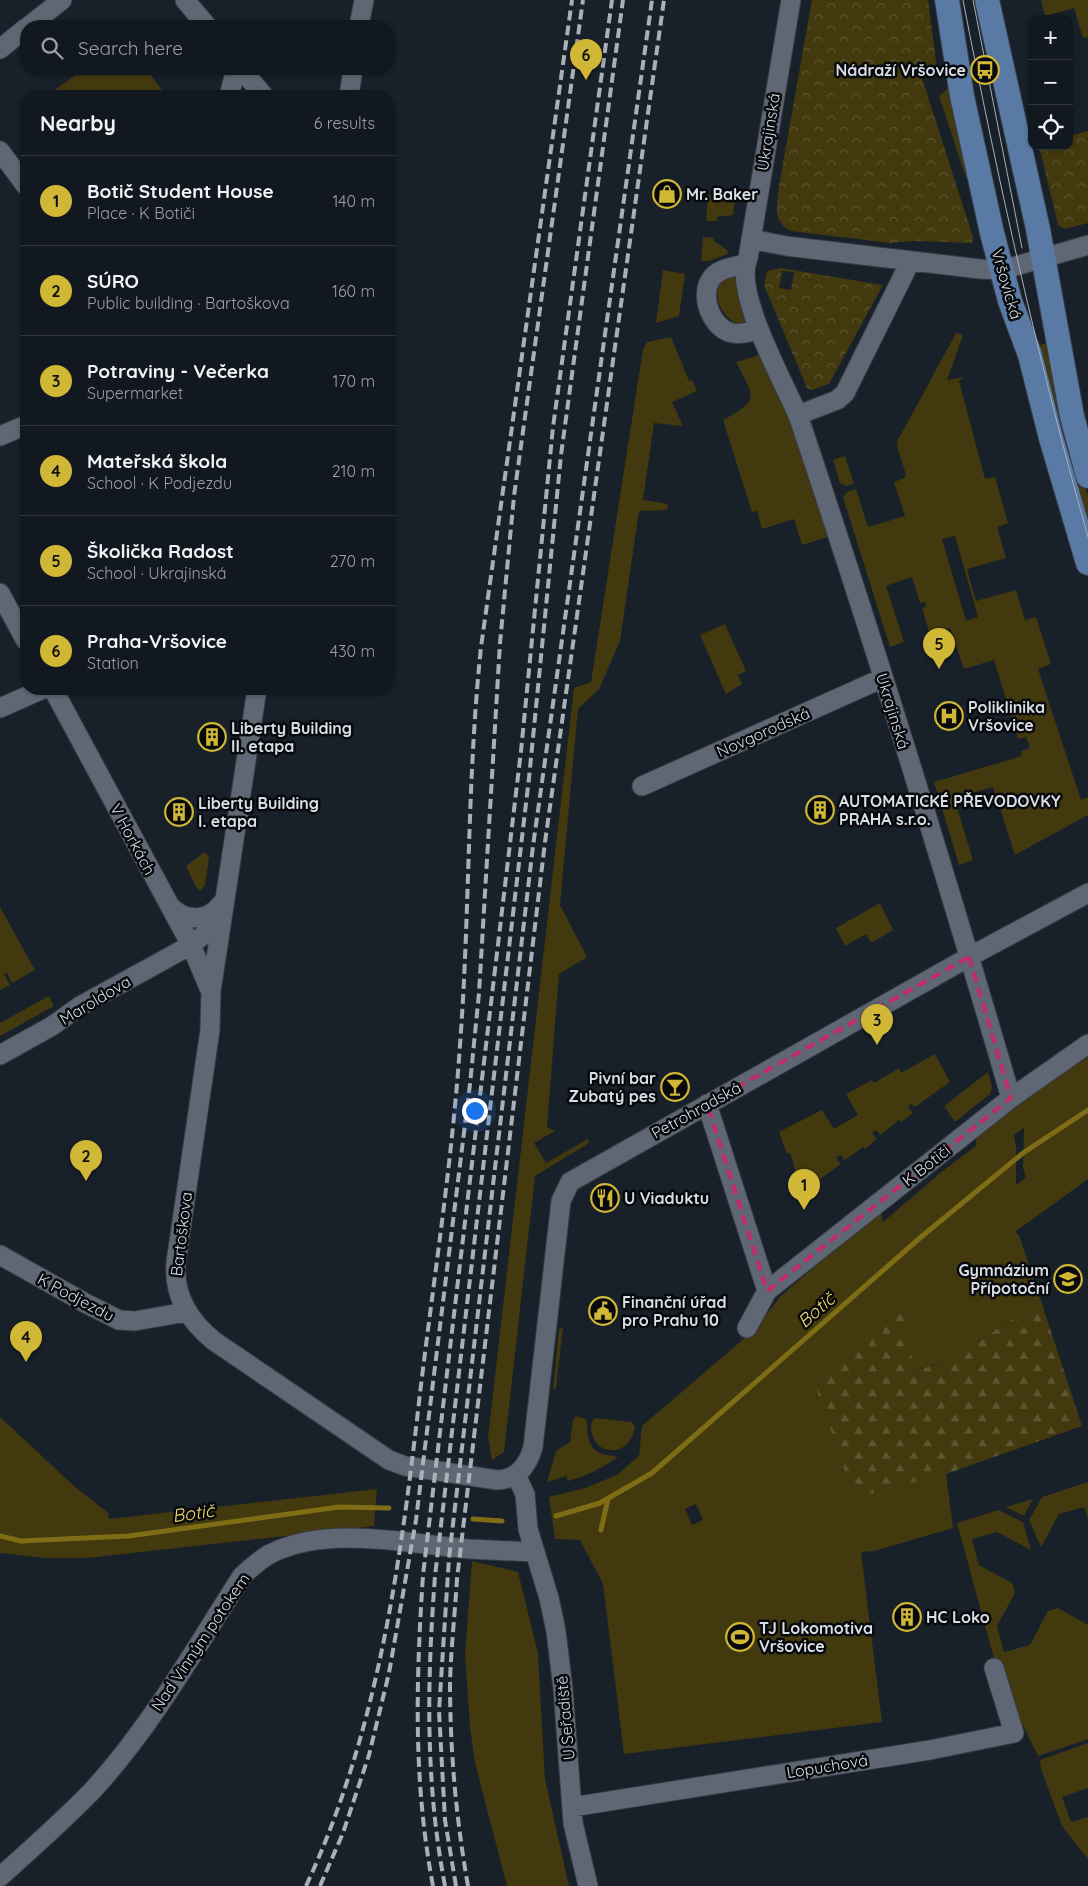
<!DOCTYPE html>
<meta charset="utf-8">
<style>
body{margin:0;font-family:Quicksand,sans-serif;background:#1b2128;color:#f1f3f6}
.controls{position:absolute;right:15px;top:15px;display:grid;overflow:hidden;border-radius:10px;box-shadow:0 1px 4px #0004}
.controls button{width:45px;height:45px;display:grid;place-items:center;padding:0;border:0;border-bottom:1px solid #31373d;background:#12181f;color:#f1f3f6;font:25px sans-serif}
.you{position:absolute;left:474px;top:1110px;width:18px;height:18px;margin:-12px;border:4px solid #fff;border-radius:50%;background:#1a73e8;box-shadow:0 0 0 8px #1a73e833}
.badge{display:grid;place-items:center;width:32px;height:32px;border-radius:50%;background:#d1b736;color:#111;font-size:16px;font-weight:700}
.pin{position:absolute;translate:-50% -41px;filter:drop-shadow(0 1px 2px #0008)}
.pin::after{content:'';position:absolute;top:26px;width:18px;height:15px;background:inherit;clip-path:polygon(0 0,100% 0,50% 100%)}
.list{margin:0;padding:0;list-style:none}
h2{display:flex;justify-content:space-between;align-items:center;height:65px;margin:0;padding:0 20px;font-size:21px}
h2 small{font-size:16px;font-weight:400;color:#9ca0a4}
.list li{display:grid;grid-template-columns:32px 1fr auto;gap:15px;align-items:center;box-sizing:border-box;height:90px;padding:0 20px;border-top:1px solid #31373d}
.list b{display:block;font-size:19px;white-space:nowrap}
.list p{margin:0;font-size:16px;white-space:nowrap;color:#9ca0a4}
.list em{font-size:16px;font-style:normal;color:#9ca0a4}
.icon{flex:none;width:28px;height:28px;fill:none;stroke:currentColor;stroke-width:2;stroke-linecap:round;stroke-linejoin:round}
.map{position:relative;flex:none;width:1088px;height:1886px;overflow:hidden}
.search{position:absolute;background:#12181f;box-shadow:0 1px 4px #0004;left:20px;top:20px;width:375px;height:55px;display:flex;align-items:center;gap:12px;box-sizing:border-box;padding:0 18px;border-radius:20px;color:#9ca0a4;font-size:19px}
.panel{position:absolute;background:#12181f;box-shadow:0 1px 4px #0004;left:20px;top:90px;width:375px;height:605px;border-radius:20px}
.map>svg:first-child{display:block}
</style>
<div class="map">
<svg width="1088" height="1886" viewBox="0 0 1088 1886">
<defs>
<pattern id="forest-firs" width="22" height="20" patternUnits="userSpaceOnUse" patternTransform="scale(1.25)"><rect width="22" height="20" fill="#42390f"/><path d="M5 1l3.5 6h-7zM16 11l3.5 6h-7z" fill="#5d5532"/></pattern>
<pattern id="park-crowns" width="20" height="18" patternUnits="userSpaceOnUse" patternTransform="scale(1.25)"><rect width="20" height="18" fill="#42390f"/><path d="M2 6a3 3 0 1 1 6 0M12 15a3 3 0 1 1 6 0" fill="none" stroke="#5d5532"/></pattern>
</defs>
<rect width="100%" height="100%" fill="#182029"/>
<path fill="#42390f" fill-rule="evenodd" d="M1041,0h47v37l-5,1 -9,-30 -29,8z
M84,69h62l18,24 -4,3h-114z
M951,85l19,91 -4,2 -27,-82z
M708,195l27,4 -2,16 -16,2v4h-11z
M703,237l11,1 -1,2 14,10 1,4 -19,7h-8z
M663,270l22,4 -6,42 -23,7z
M734,276l3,3 11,44 -6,4c-18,-9 -32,-28 -21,-48z
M956,333l7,2 -16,45 17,-3 -5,4 26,98 10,-2 13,46 -11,4 9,31 -39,11 9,32 40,-11 9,30 11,-3 15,47 -13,5 43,131 7,-3v18l-73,40 -22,-68 -39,11 19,62 -14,5 -25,-83 88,-26 -1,-5 9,-3 -4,-11 -8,2 -24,-79 -30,9 -14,-41 -17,5 -1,-2h-3l-7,-23 4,-1 -1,-5 -5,1 -8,-26 -26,9 18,56 -14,5 -47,-150 4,-5 9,-3 12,38 37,-11 -11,-34 10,-4 2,-3 -9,-29 1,-6zM955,536l23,81 -12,4 -24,-82z
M671,337l18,44 3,-1 5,11 -25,11 11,24 -29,-3 -11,77 25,4 -1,6 -28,1 -19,130 -21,48 -21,20 -18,196 27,52 -28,17 -12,153 8,4 -21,12 12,20 42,-24 1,4 -54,33 -31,276 -12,8 -4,-23 86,-749 17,-6 52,-333 4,-7z
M1048,343l19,77 -14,4 -19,-78z
M760,355l32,70 36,112 -26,8 -8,-26 -32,10 -5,-18 -5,1 -29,-92c38,-21 31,-22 13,-58z
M1074,446l14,50v52l-28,-99z
M845,456l9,28 -8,2 -6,-3 -7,-23z
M725,624l21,47 -8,4 4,9 -16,10 -26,-59z
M205,852l4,5 -4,28 -5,6 -4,-4 -10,-21z
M880,903l13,27 -20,12 -3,-1 -4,-7 -21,12 -9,-18z
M0,907l35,63 -23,13 -5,-10 -3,1 6,11 -10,5z
M49,996l5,10 -54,30v-13z
M935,1054l15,28 -35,25 -3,-3 -4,3 5,6 -12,9 -2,-2 -18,15 -5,-5 -4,3 5,6 -12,10 -2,-2 -18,13 -5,-5 -4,3 5,6 -28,20 -12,4 -11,-35 -3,1 -8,-22 43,-22 12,19 24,-14 -12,-21 26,-14 2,3 25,-15 2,5z
M1088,1057v122l-73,53 4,3 22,66 -92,59 -35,11 -11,-59 -49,185 92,-23 7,54 -79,23 -13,1 21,170 -258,32 -21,-170 -23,-44 -25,-1 -6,-42 36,-9 32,-13 22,-19 3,-30 112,-96 26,-33 100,-88 3,13 62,-53 31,-23v-9l46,-36zM1024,1128l-1,40 3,10 -10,7v-38l-2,-12zM696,1504l7,16 -11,5 -7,-16z
M988,1072l4,15 -2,7 -35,28 -11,-16z
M563,1327l-7,61 -3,2 6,-60z
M576,1416l10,3c3,14 -1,28 16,35 6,2 11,1 16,3 -16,11 -31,19 -50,24l-2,-5 -19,6 9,-31 14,-9 3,-22z
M0,1417l74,69 34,27 1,6 268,-30 -3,37 -287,32h-42l-45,-5z
M594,1418l38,4 3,5c-3,18 -18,30 -36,19 -7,-8 -11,-19 -5,-28z
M1088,1482v37l-4,-12 -25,7 -18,33 -12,-27 13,-23z
M1033,1499l-9,17 -18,-9z
M998,1510l25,12 8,28 -34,-18 -25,7 7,26 33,18 3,10 -18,33 7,26 26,-7 18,-34 10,-3 30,17v114l-50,17 -39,-79 -42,-154z
M472,1561l46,11 20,81 7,126 24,107h-62l-32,-123 -5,-36 -5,-73z
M1088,1743v45l-26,9 9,25 17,-5v42l-26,-33 -21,-57 -1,-9z"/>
<path fill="url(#forest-firs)" d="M1041,1301l41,125 -136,48 -92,24 -38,-111 87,-76 12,60 34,-11z"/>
<path fill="url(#park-crowns)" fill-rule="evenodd" d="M812,0h116l9,69 -16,6 52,162 -1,6 -58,-2 -24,2 -99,-12c-18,-9 -14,-23 -13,-40z
M1088,131v92l-23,6 -7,-4 -19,-79h30v-10z
M781,268l102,17 -54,99 -17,6 -5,-2 -43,-103 3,-14zM782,271l12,1 -3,18 -12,-2z"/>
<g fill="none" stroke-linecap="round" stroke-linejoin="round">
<path stroke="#7f6d16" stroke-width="5" d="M556,1516l44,-13 52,-30 269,-236 102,-84 65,-43
M473,1519l29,2
M601,1530l7,-31
M0,1536l21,5 108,-5 210,-29 50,1"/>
<defs>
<path id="minor" d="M185,0l22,26
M791,0l-43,258c-15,33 34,121 48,153 5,11 8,23 12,34 72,216 139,434 203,653
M29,26l33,-26
M359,26l5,-26
M0,49l26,-21
M241,69l23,27
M229,96l7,-27
M349,96l4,-27
M0,151l26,35
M751,239l35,7 194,23 22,1 86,-25
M745,264c-11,3 -27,4 -34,15 -12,17 1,50 21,54 9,2 18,-1 26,-3
M798,415l39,-15 8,-7 65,-131
M0,436l26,-11
M0,593l26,48
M53,689l138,256 19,45
M257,689l-46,302 -1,39 -34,232c-3,33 12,58 38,79l175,119 16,6 92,14c21,-1 31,-15 36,-33l28,-246 9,-19 399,-225 119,-64
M0,708l43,-19
M642,786l241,-108
M170,906c15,16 38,16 51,-2
M0,1055l52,-29 28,-20 111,-61 16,-13 13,-21
M707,1104l60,187
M0,1255l87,49 32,16 16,1 51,-9
M747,1328l20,-37 244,-193 77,-54
M516,1475l9,19 3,35 21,69 7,33 7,58 10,134 15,63
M572,1807l358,-57 84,-17 -20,-65
M0,1877c31,-28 63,-56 92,-86 59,-64 103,-142 150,-215 10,-9 19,-18 30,-23 58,-28 137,-9 197,-4 22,1 44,2 65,3"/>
<path id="major" d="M947,0l15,96 30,137 18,68 20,54 21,83 37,125
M987,0l51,229 34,187 16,60"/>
</defs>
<use href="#minor" stroke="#373c45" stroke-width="21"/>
<use href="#major" stroke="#373c45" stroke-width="26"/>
<use href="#minor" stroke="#5e6773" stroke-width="19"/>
<use href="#major" stroke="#597aa4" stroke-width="24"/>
<path stroke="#aab0b7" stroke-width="1" d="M963,0c35,181 75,360 125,537
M973,0l49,248"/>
<path stroke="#aab0b7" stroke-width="4" stroke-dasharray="10 5" stroke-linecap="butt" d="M306,1886c71,-152 94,-318 113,-484 14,-119 33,-238 41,-357 10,-133 7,-266 21,-398l91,-647
M320,1886l23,-53 26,-78 20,-82 27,-153 54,-436 9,-91 21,-350 14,-147 69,-496
M433,1886c-20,-105 -17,-205 -10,-311l98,-824 32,-324 59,-427
M445,1886c-20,-104 -18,-205 -10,-310l94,-798 32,-323 62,-455
M456,1886l-11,-66 -6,-109 10,-153 84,-712 119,-846
M468,1886c-12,-68 -18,-135 -18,-204 1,-34 5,-69 7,-103l88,-737 119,-842"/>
</g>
<path fill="none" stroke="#c42c69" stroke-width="4" stroke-dasharray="10 6" stroke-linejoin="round" d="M969,957l42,141 -244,193 -60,-187z"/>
<defs>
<symbol id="bus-ring" viewBox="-11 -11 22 22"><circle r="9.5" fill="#07090d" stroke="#d1b736" stroke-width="1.5"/><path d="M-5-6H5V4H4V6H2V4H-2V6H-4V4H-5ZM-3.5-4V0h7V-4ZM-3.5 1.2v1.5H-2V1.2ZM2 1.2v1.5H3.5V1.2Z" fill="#d1b736"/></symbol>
<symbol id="shop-ring" viewBox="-11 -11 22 22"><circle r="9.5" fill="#07090d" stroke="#d1b736" stroke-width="1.5"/><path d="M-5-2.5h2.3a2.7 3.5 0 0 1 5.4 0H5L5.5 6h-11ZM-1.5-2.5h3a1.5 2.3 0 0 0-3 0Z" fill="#d1b736"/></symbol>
<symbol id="hospital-ring" viewBox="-11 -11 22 22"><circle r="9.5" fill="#07090d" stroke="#d1b736" stroke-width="1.5"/><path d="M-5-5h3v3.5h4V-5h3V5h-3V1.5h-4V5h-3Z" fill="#d1b736"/></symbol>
<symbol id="building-ring" viewBox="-11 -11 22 22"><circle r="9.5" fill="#07090d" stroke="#d1b736" stroke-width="1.5"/><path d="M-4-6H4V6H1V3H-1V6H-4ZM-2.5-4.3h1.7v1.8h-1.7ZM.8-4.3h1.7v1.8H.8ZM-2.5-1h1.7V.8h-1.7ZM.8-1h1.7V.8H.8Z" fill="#d1b736"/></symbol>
<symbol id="bar-ring" viewBox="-11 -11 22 22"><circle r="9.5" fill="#07090d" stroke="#d1b736" stroke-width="1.5"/><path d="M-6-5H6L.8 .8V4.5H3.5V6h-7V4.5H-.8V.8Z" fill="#d1b736"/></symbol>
<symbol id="restaurant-ring" viewBox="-11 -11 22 22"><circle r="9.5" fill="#07090d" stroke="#d1b736" stroke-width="1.5"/><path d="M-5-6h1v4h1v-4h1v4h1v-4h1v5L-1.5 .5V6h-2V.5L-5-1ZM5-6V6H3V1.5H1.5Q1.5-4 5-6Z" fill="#d1b736"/></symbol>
<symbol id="school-ring" viewBox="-11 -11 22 22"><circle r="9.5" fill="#07090d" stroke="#d1b736" stroke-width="1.5"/><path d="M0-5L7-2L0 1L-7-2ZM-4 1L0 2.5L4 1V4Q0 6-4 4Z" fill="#d1b736"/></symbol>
<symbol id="civic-ring" viewBox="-11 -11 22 22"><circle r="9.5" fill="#07090d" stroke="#d1b736" stroke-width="1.5"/><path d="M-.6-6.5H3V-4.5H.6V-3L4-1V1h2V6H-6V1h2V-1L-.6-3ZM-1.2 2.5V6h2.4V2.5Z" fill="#d1b736"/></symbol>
<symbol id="stadium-ring" viewBox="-11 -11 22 22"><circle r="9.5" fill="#07090d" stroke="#d1b736" stroke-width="1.5"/><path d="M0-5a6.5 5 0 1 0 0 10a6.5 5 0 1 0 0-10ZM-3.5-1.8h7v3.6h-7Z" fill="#d1b736"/></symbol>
</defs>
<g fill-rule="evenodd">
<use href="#bus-ring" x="969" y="54" width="32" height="32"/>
<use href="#shop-ring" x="651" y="178" width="32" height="32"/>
<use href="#hospital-ring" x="933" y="700" width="32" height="32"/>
<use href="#building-ring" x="196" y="721" width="32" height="32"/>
<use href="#building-ring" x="804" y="794" width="32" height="32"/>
<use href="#building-ring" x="163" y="796" width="32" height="32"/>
<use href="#bar-ring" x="659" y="1071" width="32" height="32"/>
<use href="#restaurant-ring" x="589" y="1182" width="32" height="32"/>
<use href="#school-ring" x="1052" y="1263" width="32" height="32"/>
<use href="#civic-ring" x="587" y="1295" width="32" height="32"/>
<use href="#building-ring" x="891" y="1601" width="32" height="32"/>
<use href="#stadium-ring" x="724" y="1621" width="32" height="32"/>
</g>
<g text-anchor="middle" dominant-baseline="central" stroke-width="5" stroke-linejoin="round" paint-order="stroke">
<g font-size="16" font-weight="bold" fill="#d9dee5" stroke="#07090d" text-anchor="start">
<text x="966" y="70" text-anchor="end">Nádraží Vršovice</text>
<text x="686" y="194">Mr. Baker</text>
<text x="968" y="707">Poliklinika<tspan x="968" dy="18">Vršovice</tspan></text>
<text x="231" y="728">Liberty Building<tspan x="231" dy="18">II. etapa</tspan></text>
<text x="839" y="801">AUTOMATICKÉ PŘEVODOVKY<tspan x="839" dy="18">PRAHA s.r.o.</tspan></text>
<text x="198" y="803">Liberty Building<tspan x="198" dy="18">I. etapa</tspan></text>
<text x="656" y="1078" text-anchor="end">Pivní bar<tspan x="656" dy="18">Zubatý pes</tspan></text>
<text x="624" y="1198">U Viaduktu</text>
<text x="1049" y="1270" text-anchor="end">Gymnázium<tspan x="1049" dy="18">Přípotoční</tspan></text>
<text x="622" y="1302">Finanční úřad<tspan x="622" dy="18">pro Prahu 10</tspan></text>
<text x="926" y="1617">HC Loko</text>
<text x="759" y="1628">TJ Lokomotiva<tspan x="759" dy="18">Vršovice</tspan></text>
</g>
<g font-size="16" fill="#d9dee5" stroke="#07090d">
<text transform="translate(768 132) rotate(-81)">Ukrajinská</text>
<text transform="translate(1007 284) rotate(74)">Vršovická</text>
<text transform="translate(893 711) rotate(73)">Ukrajinská</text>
<text transform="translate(763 732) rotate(-24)">Novgorodská</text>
<text transform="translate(133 839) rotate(62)">V Horkách</text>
<text transform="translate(95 1000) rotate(-31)">Maroldova</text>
<text transform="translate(696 1110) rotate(-29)">Petrohradská</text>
<text transform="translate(926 1165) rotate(-38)">K Botiči</text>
<text transform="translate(181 1234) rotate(-83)">Bartoškova</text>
<text transform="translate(76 1297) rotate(28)">K Podjezdu</text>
<text transform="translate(200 1642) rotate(-56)">Nad Vinným potokem</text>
<text transform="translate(565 1718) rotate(-95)">U Seřadiště</text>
<text transform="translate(827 1766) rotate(-9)">Lopuchová</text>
</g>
<g font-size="18" font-style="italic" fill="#f5dd6f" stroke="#07090d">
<text transform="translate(816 1310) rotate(-41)">Botič</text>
<text transform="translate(193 1513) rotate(-8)">Botič</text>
</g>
</g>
</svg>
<div class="controls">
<button>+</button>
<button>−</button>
<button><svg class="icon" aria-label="locate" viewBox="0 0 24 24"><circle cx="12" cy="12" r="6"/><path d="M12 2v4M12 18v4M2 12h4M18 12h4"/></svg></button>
</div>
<div class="you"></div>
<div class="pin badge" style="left:804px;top:1210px">1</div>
<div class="pin badge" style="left:86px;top:1181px">2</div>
<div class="pin badge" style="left:877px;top:1045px">3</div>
<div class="pin badge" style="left:26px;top:1362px">4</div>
<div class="pin badge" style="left:939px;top:669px">5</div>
<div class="pin badge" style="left:586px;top:80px">6</div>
<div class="search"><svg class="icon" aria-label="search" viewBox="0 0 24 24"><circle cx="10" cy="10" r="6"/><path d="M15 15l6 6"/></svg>Search here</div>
<section class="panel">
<h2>Nearby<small>6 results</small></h2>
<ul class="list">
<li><span class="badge">1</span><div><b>Botič Student House</b><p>Place · K Botiči</p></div><em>140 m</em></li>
<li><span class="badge">2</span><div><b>SÚRO</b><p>Public building · Bartoškova</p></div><em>160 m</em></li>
<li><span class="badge">3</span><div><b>Potraviny - Večerka</b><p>Supermarket</p></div><em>170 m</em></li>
<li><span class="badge">4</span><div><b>Mateřská škola</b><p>School · K Podjezdu</p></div><em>210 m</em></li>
<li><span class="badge">5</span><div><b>Školička Radost</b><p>School · Ukrajinská</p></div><em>270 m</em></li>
<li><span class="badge">6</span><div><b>Praha-Vršovice</b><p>Station</p></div><em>430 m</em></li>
</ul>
</section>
</div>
